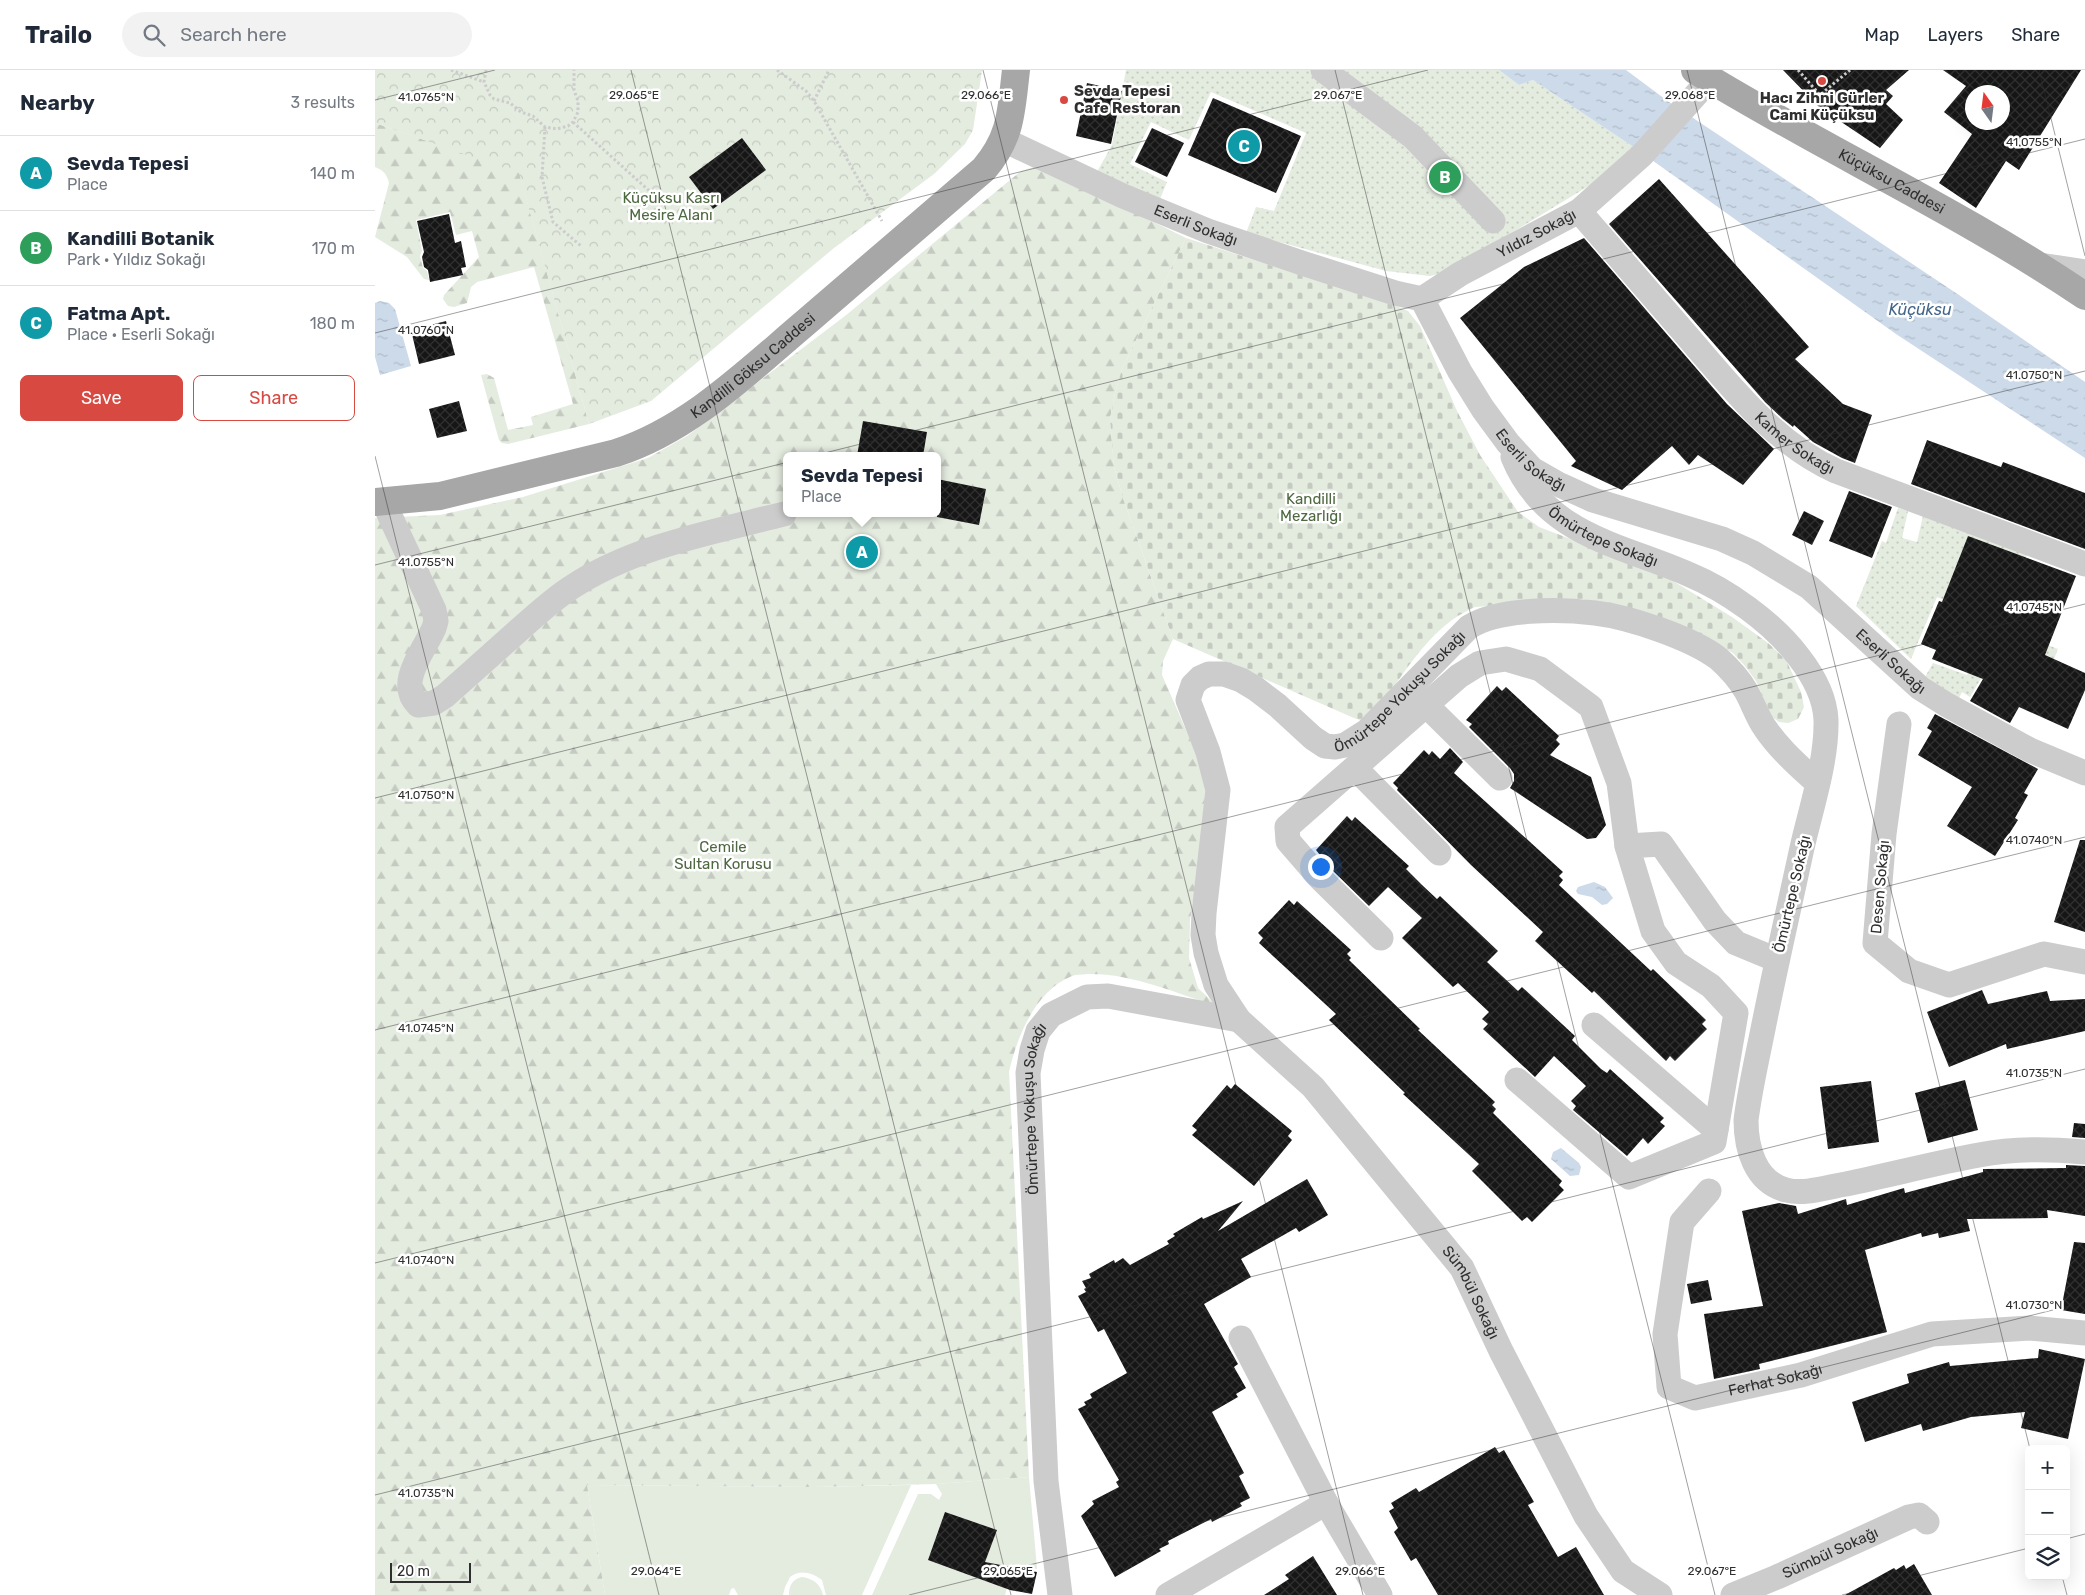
<!DOCTYPE html>
<meta charset="utf-8">
<style>
body{margin:0;font-family:Rubik,sans-serif;background:#f2f2f3;color:#1f2937}
.controls{position:absolute;right:15px;bottom:15px;display:grid;overflow:hidden;border-radius:8px;box-shadow:0 5px 20px #0002}
.controls button{width:45px;height:45px;display:grid;place-items:center;padding:0;border:0;border-bottom:1px solid #e0e1e3;background:#fff;color:#1f2937;font:25px sans-serif}
.compass{position:absolute;left:1590px;top:15px;width:45px;height:45px;border-radius:50%;background:#fff;box-shadow:0 5px 20px #0002;rotate:346deg}
.scale{position:absolute;left:15px;bottom:12px;width:81px;box-sizing:border-box;padding-left:5px;border:2px solid #2f2f2f;border-top:0;font-size:14px;line-height:18px;white-space:nowrap;color:#2f2f2f;-webkit-text-stroke:4px #fff;paint-order:stroke}
.you{position:absolute;left:945px;top:796px;width:18px;height:18px;margin:-12px;border:4px solid #fff;border-radius:50%;background:#1a73e8;box-shadow:0 0 0 8px #1a73e833}
.badge{display:grid;place-items:center;width:32px;height:32px;border-radius:50%;background:#d74941;color:#fff;font-size:16px;font-weight:700}
.pin{position:absolute;translate:-50% -50%;border:2px solid #fff;box-shadow:0 1px 5px #0006}
.popup{position:absolute;left:408px;top:382px;width:158px;height:65px;box-sizing:border-box;display:grid;place-content:center;border-radius:8px;background:#fff;filter:drop-shadow(0 1px 4px #0005);font-size:16px;white-space:nowrap;color:#747a83}
.popup b{font-size:19px;color:#1f2937}
.popup::after{content:'';position:absolute;left:50%;top:100%;margin-left:-10px;border:10px solid transparent;border-top-color:#fff}
.list{margin:0;padding:0;list-style:none}
h2{display:flex;justify-content:space-between;align-items:center;height:65px;margin:0;padding:0 20px;font-size:21px}
h2 small{font-size:16px;font-weight:400;color:#747a83}
.list li{display:grid;grid-template-columns:32px 1fr auto;gap:15px;align-items:center;box-sizing:border-box;height:75px;padding:0 20px;border-top:1px solid #e0e1e3}
.list b{display:block;font-size:19px;white-space:nowrap}
.list p{margin:0;font-size:16px;white-space:nowrap;color:#747a83}
.list em{font-size:16px;font-style:normal;color:#747a83}
.actions{display:flex;gap:10px;padding:15px 20px}
.actions a{flex:1;padding:11px 0;border:1px solid #d74941;border-radius:8px;text-align:center;font-size:18px;color:#d74941}
.actions .main{background:#d74941;color:#fff}
.icon{flex:none;width:28px;height:28px;fill:none;stroke:currentColor;stroke-width:2;stroke-linecap:round;stroke-linejoin:round}
.map{position:relative;flex:none;width:1710px;height:1525px;overflow:hidden}
header{display:flex;align-items:center;gap:30px;box-sizing:border-box;height:70px;padding:0 25px;background:#fff;border-bottom:1px solid #e0e1e3}
header strong{font-size:24px}
nav{display:flex;gap:28px;margin-inline-start:auto;font-size:18px}
.search{width:350px;height:45px;background:#f2f2f3;display:flex;align-items:center;gap:12px;box-sizing:border-box;padding:0 18px;border-radius:28px;color:#747a83;font-size:19px}
main{display:flex}
aside{flex:1;background:#fff}
.map>svg:first-child{display:block}
</style>
<header>
<strong>Trailo</strong>
<div class="search"><svg class="icon" aria-label="search" viewBox="0 0 24 24"><circle cx="10" cy="10" r="6"/><path d="M15 15l6 6"/></svg>Search here</div>
<nav><a>Map</a><a>Layers</a><a>Share</a></nav>
</header>
<main>
<aside>
<h2>Nearby<small>3 results</small></h2>
<ul class="list">
<li><span class="badge" style="background:#0f9aa8">A</span><div><b>Sevda Tepesi</b><p>Place</p></div><em>140 m</em></li>
<li><span class="badge" style="background:#2e9e5b">B</span><div><b>Kandilli Botanik</b><p>Park · Yıldız Sokağı</p></div><em>170 m</em></li>
<li><span class="badge" style="background:#0f9aa8">C</span><div><b>Fatma Apt.</b><p>Place · Eserli Sokağı</p></div><em>180 m</em></li>
</ul>
<div class="actions"><a class="main">Save</a><a>Share</a></div>
</aside>
<div class="map">
<svg width="1710" height="1525" viewBox="0 0 1710 1525">
<defs>
<pattern id="forest-firs" width="22" height="20" patternUnits="userSpaceOnUse" patternTransform="scale(1.25)"><rect width="22" height="20" fill="#e4ebdf"/><path d="M5 1l3.5 6h-7zM16 11l3.5 6h-7z" fill="#c4cac0"/></pattern>
<pattern id="cemetery-stones" width="16" height="16" patternUnits="userSpaceOnUse" patternTransform="scale(1.25)"><rect width="16" height="16" fill="#e4ebdf"/><path d="M2 7V4a2 2 0 0 1 4 0v3zM10 15v-3a2 2 0 0 1 4 0v3z" fill="#c4cac0"/></pattern>
<pattern id="park-crowns" width="20" height="18" patternUnits="userSpaceOnUse" patternTransform="scale(1.25)"><rect width="20" height="18" fill="#e4ebdf"/><path d="M2 6a3 3 0 1 1 6 0M12 15a3 3 0 1 1 6 0" fill="none" stroke="#c4cac0"/></pattern>
<pattern id="garden-dots" width="8" height="8" patternUnits="userSpaceOnUse" patternTransform="scale(1.25)"><rect width="8" height="8" fill="#e4ebdf"/><path d="M2 2h.1M6 6h.1" fill="none" stroke="#c4cac0" stroke-width="1.8" stroke-linecap="round"/></pattern>
<pattern id="water-ripples" width="26" height="14" patternUnits="userSpaceOnUse" patternTransform="scale(1.25)"><rect width="26" height="14" fill="#ccdae9"/><path d="M2 4q2-2 4 0t4 0M15 11q2-2 4 0t4 0" fill="none" stroke="#b0bbc8"/></pattern>
<pattern id="building-cross-hatch" width="8" height="8" patternUnits="userSpaceOnUse" patternTransform="scale(1.25)"><rect width="8" height="8" fill="#161616"/><path d="M0 0l8 8M0 8l8-8" fill="none" stroke="#303030"/></pattern>
</defs>
<rect width="100%" height="100%" fill="#fff"/>
<path fill="#e4ebdf" d="M654,1407l8,92 -24,-4 -8,30h-133l46,-101h13l8,6 3,-6 -6,-10z
M212,1415l228,2 96,-2 -49,110h-36l-4,-15c-9,-7 -22,-11 -32,-3l-5,10 -2,8h-45l-4,-7 -3,1 -2,6h-124z
M427,1507c11,2 18,6 21,18h-34c0,-9 3,-16 13,-18z"/>
<path fill="url(#forest-firs)" fill-rule="evenodd" d="M0,53l144,49 70,252 -81,20 -6,-1 -3,-3 -18,-65 6,-1 7,4 14,52 25,-5 -2,-8 42,-13 -39,-137 -57,15 -6,5 -4,16 -13,4 -6,-1 -5,-7 1,-4 35,-38 -7,-26 -16,4 -6,-23 -34,8 6,31 -2,5 3,12 4,3 2,9 -5,-1 -17,-22 -32,-20 14,-54c-2,-9 -6,-13 -14,-16z
M659,97l12,2 140,69 -64,131 -7,24 -5,26 4,48 10,34 49,138 -10,22 -1,14 45,103 -5,68 -12,74 -1,38 9,30 19,18c-42,-13 -85,-33 -130,-32 -5,1 -11,0 -15,2 -36,14 -55,60 -63,96l20,405 -93,7 -121,3 -228,-2 18,110h-230v-1077l65,-3 83,-18 125,-39 39,-22 158,-120 176,-145zM412,386h150v57h-150z"/>
<path fill="url(#cemetery-stones)" d="M811,168l208,67 14,6 12,15 37,85 23,44 38,57 21,15 121,46 72,44 36,26 18,17 15,32 3,15 -6,12 -10,4 -9,-1 -8,-6 -15,-35 -11,-15 -12,-13 -22,-12 -128,-42 -108,8c-48,20 -76,75 -106,116l-15,-5 -181,-79 -49,-138 -10,-34 -4,-48 5,-26 7,-24z"/>
<path fill="url(#park-crowns)" d="M0,0h607l-9,60 -8,14 -31,30 -100,74 -183,153 -62,23 -70,-251 -144,-50z"/>
<path fill="url(#garden-dots)" d="M751,0h373l20,15 14,-5 102,68 -43,36 -145,88 -17,4 -44,-5 -140,-38 10,-26 18,4 32,-78 -95,-41 -22,48 -38,-18 -21,42 37,18 -7,17 -63,-27 15,-27z
M1523,438l10,3 -6,27 15,4 6,-26 106,34 -31,76 60,23 -9,22 -47,-28 -32,54 -8,-5 -4,8 -33,-23 8,-14 34,12 22,-56 -52,-22 -26,62 -55,-53 26,-65 4,2z"/>
<path fill="url(#water-ripples)" d="M1124,0h127l43,32 287,191 129,89v76l-189,-124 -261,-186 -102,-68 -14,5z
M5,231l9,2 6,6 16,57 -31,9 -5,-18v-54z
M1219,812l11,5 8,11 -6,6 -5,1 -10,-8 -14,-3 -2,-3 2,-4z
M1186,1078l18,15 2,4 -2,8 -9,1 -19,-17 2,-7z"/>
<path fill="url(#building-cross-hatch)" fill-rule="evenodd" d="M1408,0h126l-23,20 7,6 -7,8 17,16 -23,28 -61,-41z
M1568,0h138l-62,100 -13,-9 -30,47 -37,-25 33,-49 -28,-22 22,-26zM1598,22h30v30h-30z
M712,13l35,8 -11,53 -35,-8z
M838,28l88,38 -25,57 -88,-38z
M777,58l32,15 -17,34 -32,-15z
M367,68l24,32 -53,39 -24,-32z
M1284,109l150,168 -14,12 48,45 29,11 -17,48 -13,-5 -29,-16 -19,-17 -1,2 -10,-8 -18,-17 -156,-178z
M74,144l6,29 6,-2 5,26 -5,1 2,7 -33,7 -2,-12 -4,-3 -2,-10 2,-5 -7,-31z
M1209,168l143,166 47,45 -31,36 -45,-30 -9,10 -17,-19 -50,44 -51,-24 5,-5 -116,-143 64,-51z
M71,251l9,34 -36,9 -8,-34z
M84,331l8,30 -30,7 -8,-29z
M488,351l64,11 -4,24h-66z
M1552,370l74,27 2,-5 82,31v56l-174,-65z
M562,409l49,10 -7,36 -42,-8z
M1474,421l43,16 -20,51 -43,-17z
M1429,441l20,10 -12,24 -20,-10z
M1593,466l108,40 -31,79 40,18v17l-17,39 -49,-22 -9,16 -40,-22 13,-22 -51,-20 4,-9 -15,-6 18,-43 3,1z
M1122,616l5,5 4,-4 53,49 -3,4 4,4 -10,11 41,22 15,48 -10,13 -9,1 -77,-51 4,-7v-7l-4,-6 -41,-41 3,-3 -6,-4z
M1560,644l103,55 -14,24 4,2 -13,23 3,2 -23,36 -48,-30 25,-39 -54,-32 14,-24 -5,-3z
M1075,678l13,14 -9,11 109,99 -4,4 4,4 -4,5 92,86 2,-2 53,51 -4,4 5,5 -32,32 -5,-5 -4,5 -72,-70 -2,2 -57,-52 8,-9 -72,-67 -74,-75 1,-2 -5,-5 31,-33 5,5 3,-4 8,8z
M972,746l5,5 3,-4 54,49 -3,3 16,16 15,14 3,-3 58,55 -11,11 31,29 4,-4 53,49 -3,4 29,29 6,4 3,-4 54,49 -4,4 5,4 -17,18 -5,-6 -16,18 -54,-46 3,-4 -5,-5 15,-15 -32,-30 -19,21 -52,-48 5,-5 -6,-5 7,-7 -31,-29 -5,4 -51,-49 20,-20 -34,-31 -19,19 -39,-38 -14,-18z
M1705,770h5v92l-31,-10z
M914,830l5,5 3,-4 54,49 -4,4 4,4 -2,2 71,69 -2,1 77,72 -3,3 4,4 -3,4 69,68 -3,4 5,5 -32,32 -5,-5 -5,4 -50,-50 7,-7 -76,-70 2,-1 -76,-73 7,-6 -77,-71 4,-5 -5,-5z
M1607,920l6,14 59,-13 3,10 35,-2v32l-78,18 -1,-5 -57,23 -22,-55z
M1590,1010l13,50 -50,13 -13,-50z
M1496,1011l8,61 -51,7 -8,-62z
M860,1014l57,47 -4,5 4,4 -38,46 -62,-51 5,-5 -5,-4 35,-41 4,4z
M1699,1053l11,1v14l-13,-1z
M1691,1095l19,1v50l-38,-6 1,8 -81,1 3,12 -31,7 -1,-5 -16,4 -1,-4 -56,17 22,82 -128,32 1,5 -46,10 -10,-65 59,-8 -21,-95 37,-8 17,3 2,8 48,-15 1,6 57,-17 1,5 78,-21v-3l83,-1z
M932,1109l21,36 -29,17 -3,-4 -55,31 10,18 -47,27 34,60 -4,3 12,21 -10,6 2,3 -26,15 32,61 -5,3 11,22 -10,5 2,3 -30,16 -1,-3 -43,22 1,3 -10,5 2,2 -46,26 -34,-61 13,-12 -2,-3 27,-14 -3,-5 3,-2 -41,-71 8,-4 -2,-3 8,-4 -2,-4 37,-21 -23,-44 -6,3 -20,-36 8,-4 -2,-3 2,-1 -4,-7 9,-3 -2,-4 25,-14 1,3 8,-5 7,7 39,-21 -2,-3 8,-5 -2,-2 29,-17 1,2 40,-18 -25,30z
M1699,1172l11,1v71l-24,-4z
M1333,1210l4,20 -21,4 -4,-20z
M1664,1279l46,10 -17,80 -47,-11 4,-16 -54,5 -48,14 -2,-7 -56,18 -13,-40 57,-19 -2,-9 42,-12 1,4 88,-8z
M1120,1377l4,6 5,-3 30,52 -6,3 30,52 18,-10 28,48h-166l-22,-37 -5,3 -17,-29 4,-4 -9,-17 5,-3 -3,-5 25,-15 3,4z
M570,1442l52,18 -12,32 52,10 -5,22 -22,-4 -82,-30z
M938,1486l24,39h-73l25,-16 -4,-4z
M1539,1494l18,31h-87l49,-27 2,2 8,-5 2,4z"/>
<g fill="none" stroke-linecap="round" stroke-linejoin="round">
<path stroke="#ccc" stroke-width="3" stroke-dasharray="2.5 2.5" stroke-linecap="butt" d="M76,0l33,12
M111,0l-2,12 6,13 4,4 16,4 11,9 12,4 12,11 12,2 11,-3 5,-4 5,-10v-11l-4,-11v-20
M402,0l29,21 8,10 68,120
M1423,0l22,25 30,-25
M439,31l15,-31
M198,52l82,74
M170,57l-3,50 11,45 28,24"/>
<g stroke="#ccc" stroke-width="25">
<path d="M948,0l90,67 80,84"/>
<path id="s1" d="M629,70l119,56 85,35 97,33 90,29 27,6 38,73 23,37 25,34 24,26 28,16 33,15 129,39 31,14 56,34 111,101 27,17 83,45 55,23"/>
<path id="s2" d="M1204,141c36,42 73,84 109,126 44,51 86,106 148,134l249,93"/>
<path d="M1665,195l45,7"/>
<path id="s3" d="M1047,229l38,-25 119,-63 63,-56 68,-76"/>
<path id="s4" d="M1138,387c32,78 106,87 175,117 39,16 84,48 110,82 15,19 27,40 28,64 1,41 -15,88 -24,128 -13,60 -27,121 -39,181 -6,30 -13,60 -17,91 0,28 9,62 40,70 19,5 41,-3 60,-6 44,-9 89,-21 133,-29 36,-7 70,-6 106,-3"/>
<path d="M8,431l51,109 2,11 -2,7c-10,23 -38,55 -16,77l16,-2 11,-7c27,-24 55,-49 83,-74 14,-12 28,-25 44,-35 63,-41 141,-55 212,-73"/>
<path d="M1051,635l74,73"/>
<path d="M1524,654l-15,110 -9,109 34,28 40,14 95,-31 41,8"/>
<path d="M980,698l84,85"/>
<path d="M1006,868l-61,-60 -32,-37 -1,-14 172,-151 21,-13 26,-4 34,10 51,38 28,76 8,63"/>
<path id="s5" d="M864,950l74,67 149,181 39,83 85,165 37,55 37,24"/>
<path d="M1219,955l122,105"/>
<path d="M1142,1010l112,97 85,-35 22,-129 -25,-27 -35,-23 -23,-32 -26,-85 34,-2 54,77 21,22 41,17"/>
<path id="s6" d="M1334,1121l-27,31 -17,112 4,53 26,11 106,-23 131,-41 98,-6 55,5"/>
<path d="M951,1433l54,92"/>
<path id="s7" d="M685,1525l-14,-114 -18,-408 4,-23 6,-19 13,-16 36,-18 21,-1 131,24 -23,-35 -10,-32 -3,-18 1,-22 14,-123 -10,-38 -20,-52 5,-15 7,-7 9,-4h15l17,6 15,9 21,16 36,33 12,8 10,1 10,-2 22,-14 102,-104c30,-19 91,-18 126,-14 34,4 97,25 124,46 10,9 20,20 27,32 7,12 11,26 19,37 14,21 34,38 52,55"/>
<path d="M793,1525l158,-92 -85,-165"/>
<path id="s8" d="M1358,1525l44,-18 132,-60 10,-2 8,7"/>
</g>
<g stroke="#a7a7a7" stroke-width="28">
<path id="s9" d="M1320,0c128,79 266,142 390,226"/>
<path id="s10" d="M0,432l65,-6 176,-43c74,-24 131,-81 189,-130 60,-51 119,-103 179,-154 28,-33 27,-58 32,-99"/>
</g>
</g>
<path fill="none" stroke="#2f2f2f" stroke-width="1" stroke-opacity="0.45" d="M256,0l380,1525M608,0l380,1525M960,0l380,1525M1312,0l343,1379M1664,0l46,186M0,30l120,-30M0,263l1053,-263M0,386l284,1139M0,495l1710,-426M0,728l1710,-427M0,960l1710,-426M0,1193l1710,-426M0,1425l1710,-426M1691,1469l19,-5M1687,1506l5,19M534,1525l1176,-293M1467,1525l187,-47"/>
<g fill="#d74941" stroke="#fff" stroke-width="2">
<circle cx="1447" cy="11" r="5"/>
<circle cx="689" cy="30" r="5"/>
</g>
<g text-anchor="middle" dominant-baseline="central" stroke-width="5" stroke-linejoin="round" paint-order="stroke">
<g font-size="15" font-weight="bold" fill="#2f2f2f" stroke="#fff" text-anchor="start">
<text x="699" y="21">Sevda Tepesi<tspan x="699" dy="17">Cafe Restoran</tspan></text>
<text x="1447" y="28" text-anchor="middle">Hacı Zihni Gürler<tspan x="1447" dy="17">Cami Küçüksu</tspan></text>
</g>
<g font-size="15" fill="#2f2f2f" stroke="#fff">
<text stroke="none"><textPath href="#s9" startOffset="226">Küçüksu Caddesi</textPath></text>
<text stroke="none"><textPath href="#s1" startOffset="210">Eserli Sokağı</textPath></text>
<text stroke="none"><textPath href="#s3" startOffset="132">Yıldız Sokağı</textPath></text>
<text stroke="none"><textPath href="#s10" startOffset="410">Kandilli Göksu Caddesi</textPath></text>
<text stroke="none"><textPath href="#s2" startOffset="318">Kamer Sokağı</textPath></text>
<text stroke="none"><textPath href="#s1" startOffset="645">Eserli Sokağı</textPath></text>
<text stroke="none"><textPath href="#s4" startOffset="125">Ömürtepe Sokağı</textPath></text>
<text stroke="none"><textPath href="#s1" startOffset="1065">Eserli Sokağı</textPath></text>
<text stroke="none"><textPath href="#s7" startOffset="1388">Ömürtepe Yokuşu Sokağı</textPath></text>
<text transform="translate(1505 817) rotate(-85)">Desen Sokağı</text>
<text transform="translate(1417 824) rotate(-77)">Ömürtepe Sokağı</text>
<text stroke="none"><textPath href="#s7" startOffset="488">Ömürtepe Yokuşu Sokağı</textPath></text>
<text stroke="none"><textPath href="#s5" startOffset="360">Sümbül Sokağı</textPath></text>
<text stroke="none"><textPath href="#s6" startOffset="318">Ferhat Sokağı</textPath></text>
<text stroke="none"><textPath href="#s8" startOffset="106">Sümbül Sokağı</textPath></text>
</g>
<g font-size="15" fill="#4e6840" stroke="#fff">
<text x="296" y="128">Küçüksu Kasrı<tspan x="296" dy="17">Mesire Alanı</tspan></text>
<text x="936" y="429">Kandilli<tspan x="936" dy="17">Mezarlığı</tspan></text>
<text x="348" y="777">Cemile<tspan x="348" dy="17">Sultan Korusu</tspan></text>
</g>
<g font-size="16" font-style="italic" fill="#44668b" stroke="#fff">
<text x="1545" y="239">Küçüksu</text>
</g>
</g>
<g font-size="12" text-anchor="middle" fill="#2f2f2f" stroke="#fff" stroke-width="5" stroke-linejoin="round" paint-order="stroke">
<text x="1315" y="29">29.068°E</text>
<text x="259" y="29">29.065°E</text>
<text x="611" y="29">29.066°E</text>
<text x="963" y="29">29.067°E</text>
<text x="51" y="31">41.0765°N</text>
<text x="1659" y="76">41.0755°N</text>
<text x="51" y="264">41.0760°N</text>
<text x="1659" y="309">41.0750°N</text>
<text x="51" y="496">41.0755°N</text>
<text x="1659" y="541">41.0745°N</text>
<text x="51" y="729">41.0750°N</text>
<text x="1659" y="774">41.0740°N</text>
<text x="51" y="962">41.0745°N</text>
<text x="1659" y="1007">41.0735°N</text>
<text x="51" y="1194">41.0740°N</text>
<text x="1659" y="1239">41.0730°N</text>
<text x="51" y="1427">41.0735°N</text>
<text x="281" y="1505">29.064°E</text>
<text x="633" y="1505">29.065°E</text>
<text x="985" y="1505">29.066°E</text>
<text x="1337" y="1505">29.067°E</text>
</g>
</svg>
<div class="controls">
<button>+</button>
<button>−</button>
<button><svg class="icon" aria-label="layers" viewBox="0 0 24 24"><path d="M12 4l9 5-9 5-9-5zM3 14l9 5 9-5"/></svg></button>
</div>
<svg class="compass" viewBox="-18 -18 36 36"><path d="M0-13l5 13h-10z" fill="#e53935"/><path d="M0 13l5-13h-10z" fill="#747a83"/></svg>
<div class="scale">20 m</div>
<div class="you"></div>
<div class="pin badge" style="left:487px;top:482px;background:#0f9aa8">A</div>
<div class="popup"><b>Sevda Tepesi</b>Place</div>
<div class="pin badge" style="left:1070px;top:107px;background:#2e9e5b">B</div>
<div class="pin badge" style="left:869px;top:76px;background:#0f9aa8">C</div>
</div>
</main>
